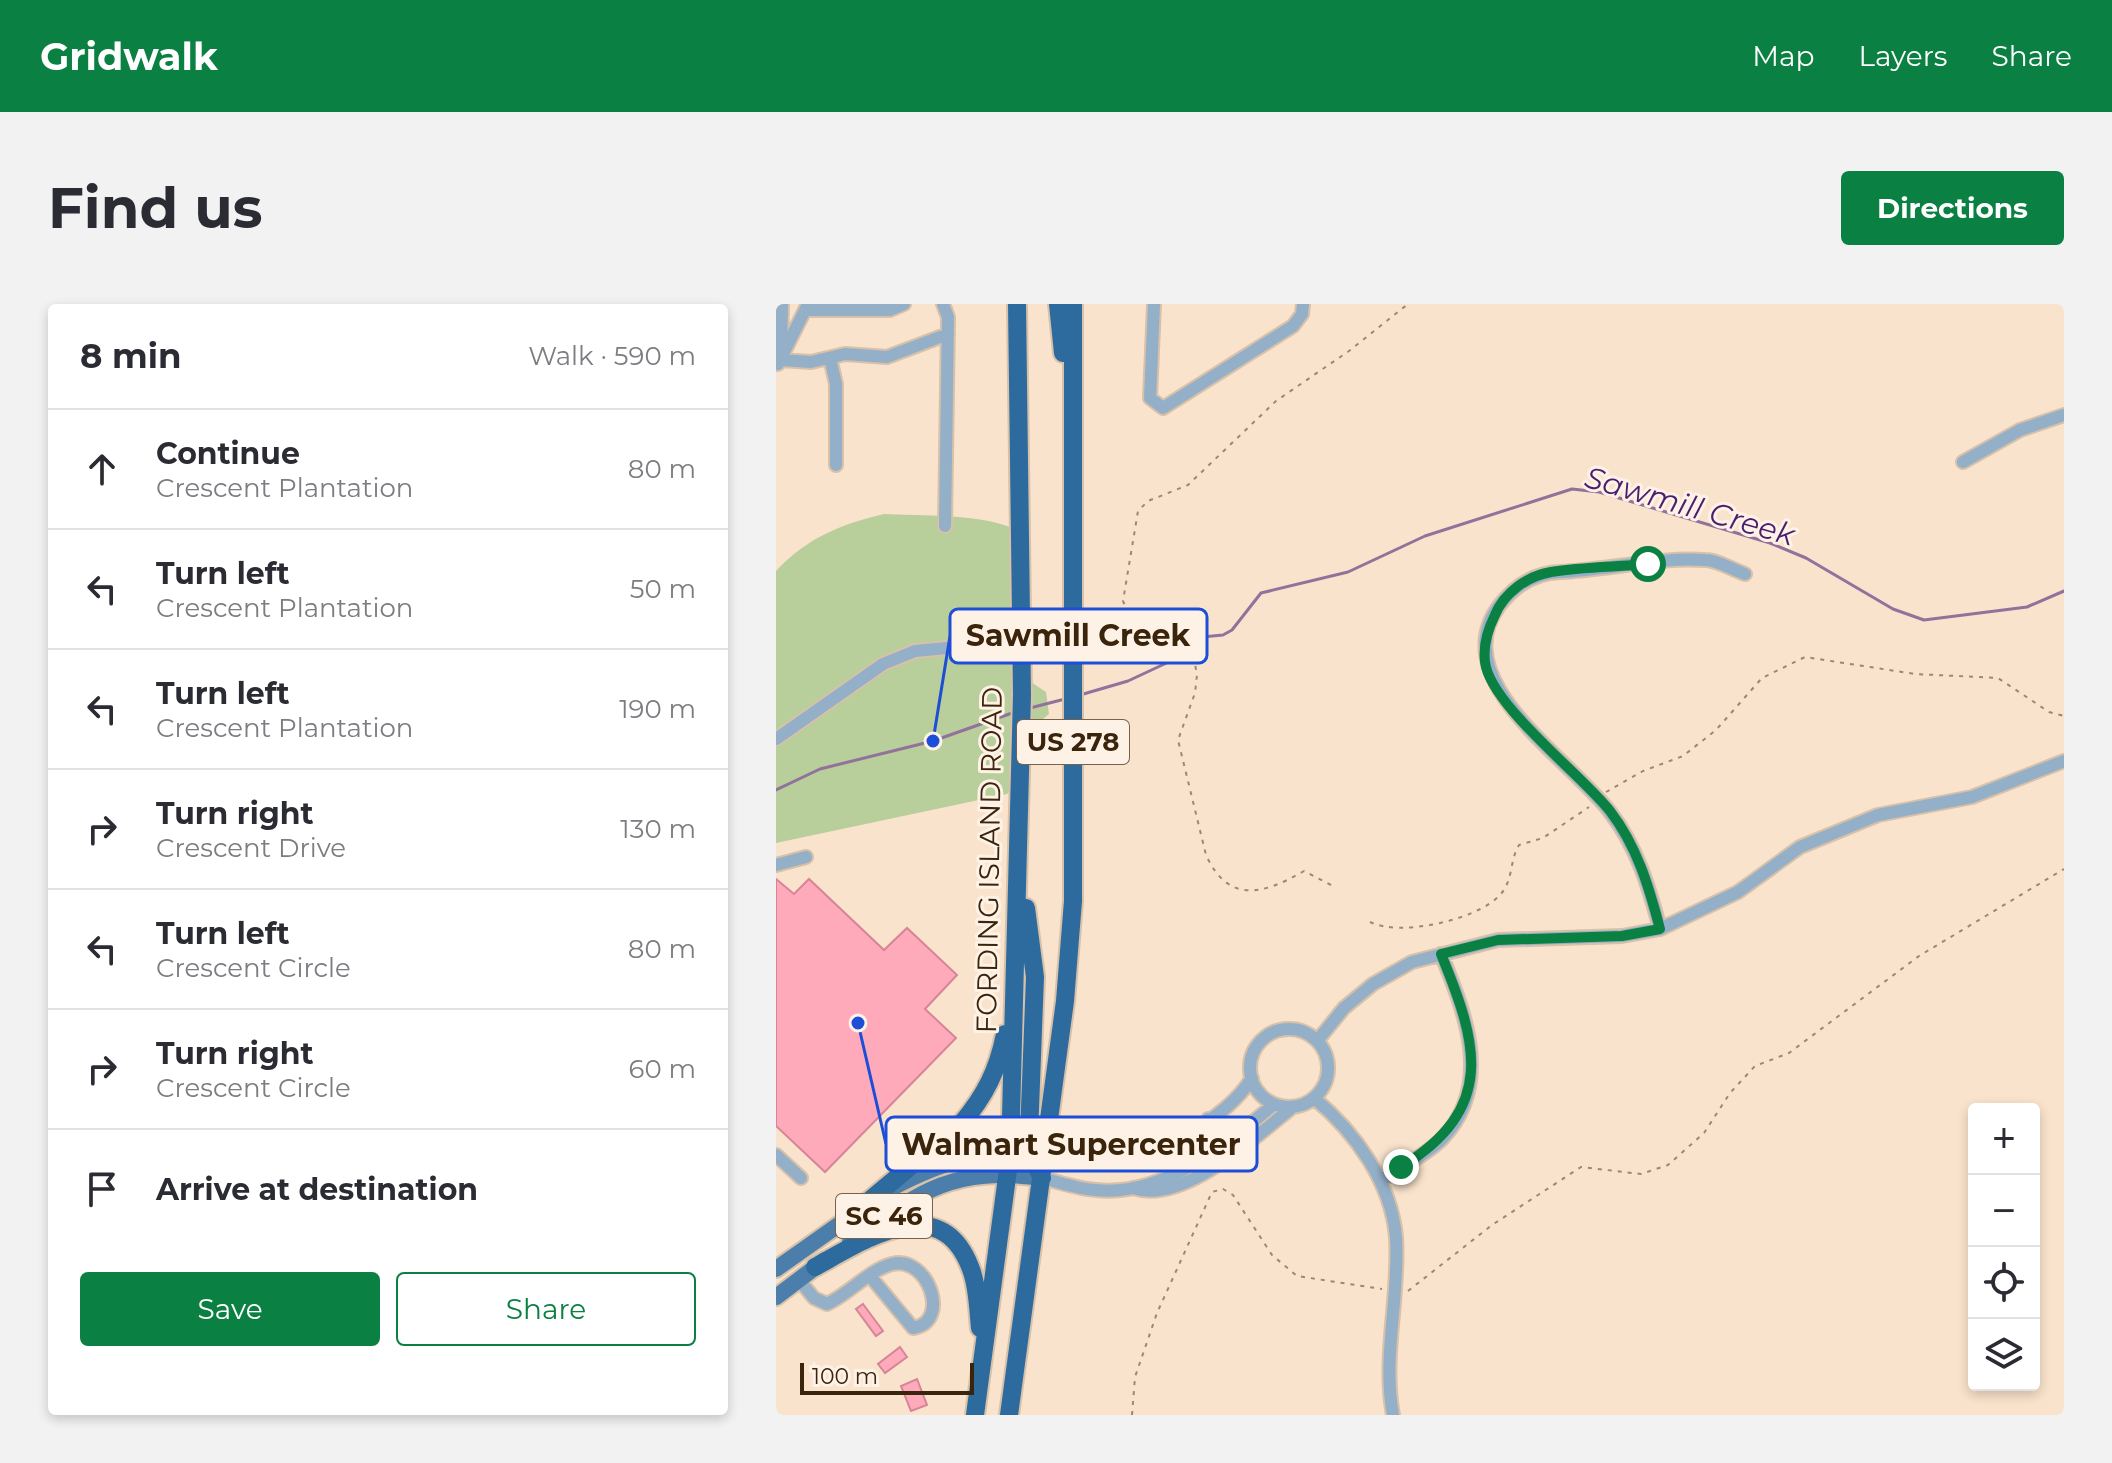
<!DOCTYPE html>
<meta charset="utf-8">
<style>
body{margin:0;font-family:Montserrat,sans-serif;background:#f2f2f3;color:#2b2b33}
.controls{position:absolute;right:24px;bottom:24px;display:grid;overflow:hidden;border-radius:8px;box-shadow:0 4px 12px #0003}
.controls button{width:72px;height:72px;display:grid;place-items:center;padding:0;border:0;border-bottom:2px solid #e1e1e2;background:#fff;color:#2b2b33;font:40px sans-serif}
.scale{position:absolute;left:24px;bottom:20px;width:174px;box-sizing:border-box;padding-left:8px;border:4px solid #3a240b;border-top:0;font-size:22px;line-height:28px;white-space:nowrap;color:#3a240b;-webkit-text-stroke:6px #fef2e7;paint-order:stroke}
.stop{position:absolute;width:24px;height:24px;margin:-18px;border:6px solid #0b8043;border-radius:50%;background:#fff}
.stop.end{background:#0b8043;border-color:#fff;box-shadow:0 2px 8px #0008}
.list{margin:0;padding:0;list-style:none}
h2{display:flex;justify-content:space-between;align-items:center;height:104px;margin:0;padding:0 32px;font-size:34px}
h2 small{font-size:26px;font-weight:400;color:#7c7c81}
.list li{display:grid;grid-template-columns:52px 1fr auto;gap:24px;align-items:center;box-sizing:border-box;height:120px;padding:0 32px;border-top:2px solid #e1e1e2}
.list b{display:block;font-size:30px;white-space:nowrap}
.list p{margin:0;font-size:26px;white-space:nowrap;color:#7c7c81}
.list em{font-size:26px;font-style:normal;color:#7c7c81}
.actions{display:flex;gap:16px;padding:24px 32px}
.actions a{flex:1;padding:18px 0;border:2px solid #0b8043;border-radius:8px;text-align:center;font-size:28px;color:#0b8043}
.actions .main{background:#0b8043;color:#fff}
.icon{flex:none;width:44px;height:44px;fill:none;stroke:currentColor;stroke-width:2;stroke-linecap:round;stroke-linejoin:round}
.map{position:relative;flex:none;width:1288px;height:1111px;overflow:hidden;border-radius:8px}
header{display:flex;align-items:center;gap:48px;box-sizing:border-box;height:112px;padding:0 40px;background:#0b8043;color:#fff}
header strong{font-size:38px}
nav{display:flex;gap:44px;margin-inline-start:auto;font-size:28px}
.intro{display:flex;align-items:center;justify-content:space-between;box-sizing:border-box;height:192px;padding:0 48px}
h1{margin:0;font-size:56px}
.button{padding:20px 36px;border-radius:8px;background:#0b8043;color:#fff;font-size:28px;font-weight:700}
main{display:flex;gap:48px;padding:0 48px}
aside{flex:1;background:#fff;border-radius:8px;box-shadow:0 4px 12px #0003}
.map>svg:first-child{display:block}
</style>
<header>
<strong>Gridwalk</strong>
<nav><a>Map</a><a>Layers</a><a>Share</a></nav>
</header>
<div class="intro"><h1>Find us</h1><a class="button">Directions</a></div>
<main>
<aside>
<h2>8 min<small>Walk · 590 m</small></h2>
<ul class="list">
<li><svg class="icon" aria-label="ahead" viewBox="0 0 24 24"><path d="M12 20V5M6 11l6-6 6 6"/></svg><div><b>Continue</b><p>Crescent Plantation</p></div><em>80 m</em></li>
<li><svg class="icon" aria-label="left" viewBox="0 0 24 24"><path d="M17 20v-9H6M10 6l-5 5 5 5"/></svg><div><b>Turn left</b><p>Crescent Plantation</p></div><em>50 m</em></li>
<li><svg class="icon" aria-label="left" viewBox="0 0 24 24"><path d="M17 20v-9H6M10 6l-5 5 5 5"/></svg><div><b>Turn left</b><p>Crescent Plantation</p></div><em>190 m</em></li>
<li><svg class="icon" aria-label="right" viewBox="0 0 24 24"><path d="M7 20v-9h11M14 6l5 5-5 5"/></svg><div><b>Turn right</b><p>Crescent Drive</p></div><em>130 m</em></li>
<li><svg class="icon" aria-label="left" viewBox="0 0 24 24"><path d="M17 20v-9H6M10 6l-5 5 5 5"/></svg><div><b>Turn left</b><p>Crescent Circle</p></div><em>80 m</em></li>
<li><svg class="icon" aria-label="right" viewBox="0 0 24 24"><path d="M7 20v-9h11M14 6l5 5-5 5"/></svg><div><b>Turn right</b><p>Crescent Circle</p></div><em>60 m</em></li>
<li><svg class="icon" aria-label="arrive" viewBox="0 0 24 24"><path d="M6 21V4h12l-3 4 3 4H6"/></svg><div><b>Arrive at destination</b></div></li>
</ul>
<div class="actions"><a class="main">Save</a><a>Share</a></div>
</aside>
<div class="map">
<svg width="1288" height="1111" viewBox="0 0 1288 1111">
<rect width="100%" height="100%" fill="#fae3cc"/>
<path fill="#b8ce9b" d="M108,210c34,2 115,-1 140,21l7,147 15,10 3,22 -19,16 -5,46 -18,18 -231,49v-272c31,-33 65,-47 108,-57z"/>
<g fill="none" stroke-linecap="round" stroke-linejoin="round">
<path stroke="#91729b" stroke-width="3" d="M304,391l48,-14 47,-22 27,-22 21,-2 9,-5 29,-37 87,-21 77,-36 147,-47 27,3 171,51 36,15 87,51 31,11 103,-13 37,-16
M254,404l35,-9
M0,486l44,-21 113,-28 82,-29"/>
</g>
<path fill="#feaabb" stroke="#d68596" stroke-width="2" d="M0,575l18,15 15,-15 75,71 23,-22 50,47 -32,34 31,29 -131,134 -49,-46z
M87,1000l20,27 -7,5 -20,-27z
M124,1043l7,10 -22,16 -7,-9z
M141,1075l10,26 -16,6 -10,-25z"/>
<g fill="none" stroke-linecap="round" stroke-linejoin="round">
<defs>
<path id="minor" d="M167,0l5,13 -3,209
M378,0l-4,94 13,10 130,-82 9,-12 1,-10
M32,6h82l14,-6
M0,53l5,3 30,2 34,-8 42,3 61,-23
M5,53l1,-53
M54,54l6,26v81
M2,60l30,-60
M1187,158l57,-32 44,-15
M0,435l107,-75 32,-13 106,-10
M0,561l30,-8
M884,625c-11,-42 -23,-82 -50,-117 -39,-52 -166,-131 -111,-206 15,-20 35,-33 61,-34 47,-2 98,-15 145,-12 13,0 28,10 40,14
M474 764a39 39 0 1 1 78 0a39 39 0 1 1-78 0Z
M542,736l26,-32 29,-24 39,-22 86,-22 124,-4 38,-7 78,-37 62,-45 78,-32 94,-18 92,-36
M538,794c41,34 77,84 82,139 4,59 -14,119 -3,178
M432,815l19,24
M0,851l25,23
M269,853c21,3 42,8 63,5 50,-8 117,-41 144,-84
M266,874c17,4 36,11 54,12 67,7 130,-45 177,-85
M605,877c19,-14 44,-25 61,-42 52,-54 23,-127 -1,-185
M357,884c51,17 121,-51 160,-81
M23,976l15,18 13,6c22,-10 42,-34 65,-40 36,-9 60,58 21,64l-43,-52"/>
<path id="major" d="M114,885c61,-32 85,-36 154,-32
M74,938c70,-51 102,-76 192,-64
M0,965l85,-60
M0,993l49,-37"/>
<path id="highway" d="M282,0l5,49
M250,604l9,69 -6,158 2,21 11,22
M75,912l110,-92c24,-28 37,-54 44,-90
M39,963c51,-28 128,-80 157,5 6,18 6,37 8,56
M199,1111l35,-260 12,-460 -5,-391
M233,1111l56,-414 8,-100v-597"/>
</defs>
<use href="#minor" stroke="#d7c1a9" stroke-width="16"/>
<use href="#major" stroke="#d7c1a9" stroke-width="20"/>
<use href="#highway" stroke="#d7c1a9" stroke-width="22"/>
<path stroke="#9e876f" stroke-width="2" stroke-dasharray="4 6" stroke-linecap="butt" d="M830,488l37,-21 40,-15 33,-26 46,-52 43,-21 110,17 83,4 51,34 15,4
M555,581l-27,-14c-40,23 -75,34 -98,-16l-28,-115 17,-47 2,-18 -8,-44 -12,-6 -29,7 -20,-19 -5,-12 15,-90 10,-10 40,-16 88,-84 73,-50 59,-47
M594,618c30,15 106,-2 129,-26 15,-15 10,-35 20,-51l24,-7 46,-31
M632,987l84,-66 89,-58 60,7 27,-9 36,-32 26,-40 25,-27 34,-13 130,-97 145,-87
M356,1111l3,-38 22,-64 55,-121 11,-3 10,6 39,60 25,21 85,13"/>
<use href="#minor" stroke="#94afc8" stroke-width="12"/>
<use href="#major" stroke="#4b7eaa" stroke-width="16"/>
<use href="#highway" stroke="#2d6b9f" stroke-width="18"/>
</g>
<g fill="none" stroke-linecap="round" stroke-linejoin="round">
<path stroke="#0b8043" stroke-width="10" d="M625,863c96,-59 77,-123 40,-213l57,-14 124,-4 38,-7c-11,-42 -23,-83 -50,-118 -28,-36 -120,-106 -125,-149 -2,-16 3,-33 10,-47 9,-22 32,-39 56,-43 31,-5 65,-5 97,-8"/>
</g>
<g text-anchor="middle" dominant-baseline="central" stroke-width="6" stroke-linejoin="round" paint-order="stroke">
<g fill="#fef2e7" stroke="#75624d" stroke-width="2">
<rect x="241" y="416" width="112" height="44" rx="6"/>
<rect x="60" y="890" width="96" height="44" rx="6"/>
</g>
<g font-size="26" font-weight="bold" fill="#3a240b">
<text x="297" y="438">US 278</text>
<text x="108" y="912">SC 46</text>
</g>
<g font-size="28" fill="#3a240b" stroke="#fef2e7">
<text transform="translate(213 556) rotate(-89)">FORDING ISLAND ROAD</text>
</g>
<g font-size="30" font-style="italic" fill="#4a1d6d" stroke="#fef2e7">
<text transform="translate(914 202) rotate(16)">Sawmill Creek</text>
</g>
</g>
<path fill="none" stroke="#1d4ed8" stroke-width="3" d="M157 437L174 332M82 719L110 840"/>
<g fill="#1d4ed8" stroke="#fef2e7" stroke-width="3">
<circle cx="157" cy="437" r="8"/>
<circle cx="82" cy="719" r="8"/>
</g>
<g fill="#fef2e7" stroke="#1d4ed8" stroke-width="3">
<rect x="174" y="305" width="257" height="54" rx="8"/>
<rect x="110" y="813" width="371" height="54" rx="8"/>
</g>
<g font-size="30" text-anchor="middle" font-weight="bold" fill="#3a240b">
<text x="302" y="342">Sawmill Creek</text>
<text x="295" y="851">Walmart Supercenter</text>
</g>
</svg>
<div class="controls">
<button>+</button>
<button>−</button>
<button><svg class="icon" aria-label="locate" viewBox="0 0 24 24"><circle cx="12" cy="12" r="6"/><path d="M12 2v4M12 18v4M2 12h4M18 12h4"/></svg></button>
<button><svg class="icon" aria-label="layers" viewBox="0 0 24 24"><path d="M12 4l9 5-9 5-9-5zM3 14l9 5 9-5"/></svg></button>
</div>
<div class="scale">100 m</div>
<div class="stop" style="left:872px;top:260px"></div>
<div class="stop end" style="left:625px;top:863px"></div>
</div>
</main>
